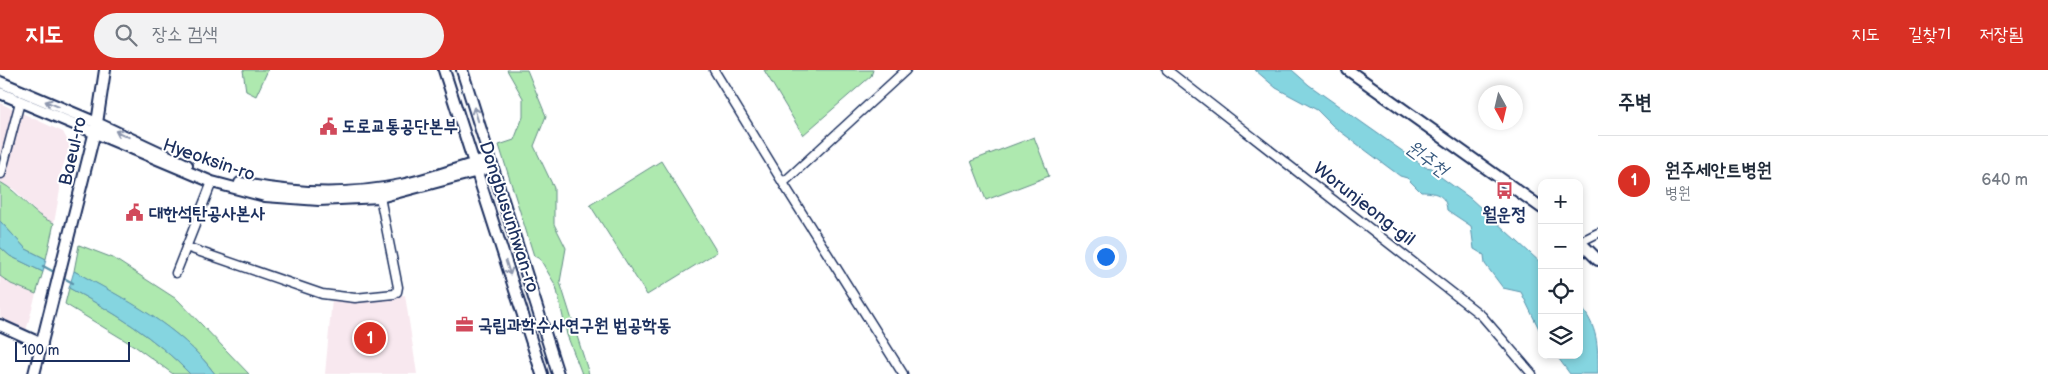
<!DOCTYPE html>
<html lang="ko">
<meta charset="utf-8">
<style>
body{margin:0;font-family:"Balsamiq Sans","Poor Story",sans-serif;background:#f2f2f3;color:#1f2937}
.controls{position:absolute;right:15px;bottom:15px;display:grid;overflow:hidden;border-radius:10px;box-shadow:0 2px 8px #0003}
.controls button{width:45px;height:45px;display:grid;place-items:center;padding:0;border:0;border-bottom:1px solid #e0e1e3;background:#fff;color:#1f2937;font:25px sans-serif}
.compass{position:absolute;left:1478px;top:15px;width:45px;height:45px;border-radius:50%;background:#fff;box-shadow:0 2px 8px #0003;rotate:172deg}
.scale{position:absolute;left:15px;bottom:12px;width:115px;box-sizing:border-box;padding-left:5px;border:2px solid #1b2f5e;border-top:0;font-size:14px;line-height:18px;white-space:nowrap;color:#1b2f5e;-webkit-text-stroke:4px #fff;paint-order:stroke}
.you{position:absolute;left:1105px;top:186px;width:18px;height:18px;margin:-12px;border:4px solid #fff;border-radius:50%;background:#1a73e8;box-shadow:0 0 0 8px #1a73e833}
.badge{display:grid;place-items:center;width:32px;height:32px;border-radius:50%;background:#d93025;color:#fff;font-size:16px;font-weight:700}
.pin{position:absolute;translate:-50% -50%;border:2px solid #fff;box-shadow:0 1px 5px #0006}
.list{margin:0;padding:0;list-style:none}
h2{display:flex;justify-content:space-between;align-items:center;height:65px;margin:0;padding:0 20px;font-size:21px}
h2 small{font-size:16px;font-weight:400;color:#747a83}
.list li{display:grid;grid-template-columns:32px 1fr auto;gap:15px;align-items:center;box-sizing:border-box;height:90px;padding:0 20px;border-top:1px solid #e0e1e3}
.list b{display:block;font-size:19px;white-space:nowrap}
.list p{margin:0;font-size:16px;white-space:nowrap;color:#747a83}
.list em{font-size:16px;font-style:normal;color:#747a83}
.icon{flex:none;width:28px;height:28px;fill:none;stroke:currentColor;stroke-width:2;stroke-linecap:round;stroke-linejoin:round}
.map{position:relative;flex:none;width:1598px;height:304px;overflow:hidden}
header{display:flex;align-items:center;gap:30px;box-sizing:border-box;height:70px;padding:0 25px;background:#d93025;color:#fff}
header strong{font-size:24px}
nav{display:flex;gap:28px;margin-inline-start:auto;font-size:18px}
.search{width:350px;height:45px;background:#f2f2f3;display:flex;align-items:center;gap:12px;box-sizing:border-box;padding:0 18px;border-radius:28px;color:#747a83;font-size:19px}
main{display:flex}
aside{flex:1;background:#fff}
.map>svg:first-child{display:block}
</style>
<header>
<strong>지도</strong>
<div class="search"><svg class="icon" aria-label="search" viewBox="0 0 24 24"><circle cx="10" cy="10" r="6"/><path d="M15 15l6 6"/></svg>장소 검색</div>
<nav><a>지도</a><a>길찾기</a><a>저장됨</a></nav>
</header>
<main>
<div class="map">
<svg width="1598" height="304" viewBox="0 0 1598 304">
<rect width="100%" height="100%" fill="#fff"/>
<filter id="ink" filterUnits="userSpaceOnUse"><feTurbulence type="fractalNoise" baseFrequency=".02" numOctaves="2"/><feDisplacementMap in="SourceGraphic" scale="10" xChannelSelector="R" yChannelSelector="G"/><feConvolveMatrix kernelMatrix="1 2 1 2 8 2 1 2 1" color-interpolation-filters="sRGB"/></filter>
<g filter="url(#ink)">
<path fill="#f8e8ef" d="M0,33l63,29 7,13 -10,30v15l-6,33 -12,-4 -28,-30 -14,-7z
M0,206l11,8 25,10 -10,37 -26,-14z
M405,225l12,79h-92l7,-75 10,2z"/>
<path fill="#aee9af" stroke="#648c86" d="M243,0h25l-12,26 -10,-5z
M507,0h20l19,46 -12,30 20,42v36l12,24 -6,34 29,92h-7l-15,-39 -11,-49 -16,-27 -6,-3 -35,-111 15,-5 9,-23v-19z
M764,0h109l-2,6 -68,59z
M1034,67l15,39 -63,24 -15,-39z
M661,91l56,91 -70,43 -57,-90z
M0,112c23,12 29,32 54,41l-8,36 -20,-10 -26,-28z
M79,175l34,13 65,42 71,74h-34c-35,-48 -90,-74 -141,-103z
M0,177l10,9 33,16 -7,22 -25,-10 -11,-8z
M69,218c43,23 87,50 121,86h-17l-37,-27 -71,-43z"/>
<path fill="#85d5e0" stroke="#5b93ac" d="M1255,0h37l17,15 116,82 7,1 6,7 32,23 72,66v71l-21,-43 -18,-4 -18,-24 -1,-9 -10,-6 -3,-23 -24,-16c-1,-16 -13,-18 -26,-18l-14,-14 -7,-2 -67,-50 -16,-16 -41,-22z
M0,151l26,28 20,10 -3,13 -33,-16 -10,-9z
M74,201c51,28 106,55 141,103h-25c-34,-36 -78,-63 -121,-86z
M1579,234c19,23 19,40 19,70h-28l-14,-19h23z"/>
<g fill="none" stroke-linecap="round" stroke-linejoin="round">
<path stroke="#5b93ac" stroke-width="2.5" d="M43,196l13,7
M60,206l13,7"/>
<defs>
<path id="street" d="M714,0l69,113
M1167,0l315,246 50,58
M1,104l19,-72
M1580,172l18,-9
M186,177l136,47 33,4 39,-4 3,-2 1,-5 -18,-90
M176,203l36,-91
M903,304l-120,-191 123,-113"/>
<path id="secondary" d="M444,0l98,304
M462,0l96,304
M1348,0l194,138
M0,12l97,41 90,42
M0,23l212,89 53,14 54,4 61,-3 113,-30
M240,113c53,11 108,13 161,2 30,-6 59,-18 88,-26
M1579,171l19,19
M0,255l42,19
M34,304l63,-251 8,-53"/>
</defs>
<use href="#street" stroke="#1b2f5e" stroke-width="11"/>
<use href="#secondary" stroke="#1b2f5e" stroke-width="14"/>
<use href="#street" stroke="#fff" stroke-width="8"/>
<use href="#secondary" stroke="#fff" stroke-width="10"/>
</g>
<defs><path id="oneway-shaft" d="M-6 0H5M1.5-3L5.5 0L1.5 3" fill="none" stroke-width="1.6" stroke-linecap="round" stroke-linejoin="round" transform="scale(1.25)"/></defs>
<g stroke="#8d97ae">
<use href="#oneway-shaft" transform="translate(52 34) rotate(-158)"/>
<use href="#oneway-shaft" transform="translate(476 44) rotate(-107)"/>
<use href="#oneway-shaft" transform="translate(122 64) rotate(-155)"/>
<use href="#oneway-shaft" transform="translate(508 198) rotate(72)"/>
</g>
</g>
<defs>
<symbol id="civic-bare" viewBox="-9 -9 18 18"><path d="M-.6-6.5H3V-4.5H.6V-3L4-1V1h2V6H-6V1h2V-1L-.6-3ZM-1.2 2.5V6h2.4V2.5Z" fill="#d1495b" stroke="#fff" stroke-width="2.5" paint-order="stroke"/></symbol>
<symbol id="bus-bare" viewBox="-9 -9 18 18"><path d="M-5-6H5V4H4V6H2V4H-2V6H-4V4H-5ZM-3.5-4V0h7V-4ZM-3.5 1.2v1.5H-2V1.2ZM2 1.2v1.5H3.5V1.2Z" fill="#d1495b" stroke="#fff" stroke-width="2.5" paint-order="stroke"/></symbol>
<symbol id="office-bare" viewBox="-9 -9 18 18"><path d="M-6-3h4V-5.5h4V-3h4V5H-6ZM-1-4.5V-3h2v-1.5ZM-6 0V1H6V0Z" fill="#d1495b" stroke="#fff" stroke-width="2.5" paint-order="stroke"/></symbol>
</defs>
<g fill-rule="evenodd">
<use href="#civic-bare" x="316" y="44" width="25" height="25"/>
<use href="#bus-bare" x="1492" y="108" width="25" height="25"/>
<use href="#civic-bare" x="122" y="130" width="25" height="25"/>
<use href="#office-bare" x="452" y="242" width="25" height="25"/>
</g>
<g text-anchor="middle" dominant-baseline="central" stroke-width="4" stroke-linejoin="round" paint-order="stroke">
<g font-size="18" font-weight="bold" fill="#1b2f5e" stroke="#fff" text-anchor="start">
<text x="342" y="56">도로교통공단본부</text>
<text x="149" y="143">대한석탄공사본사</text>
<text x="1504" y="144" text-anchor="middle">월운정</text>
<text x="478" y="255">국립과학수사연구원 법공학동</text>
</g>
<g font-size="18" fill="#1b2f5e" stroke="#fff">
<text transform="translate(73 81) rotate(-77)">Baeul-ro</text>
<text transform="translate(209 90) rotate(19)">Hyeoksin-ro</text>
<text transform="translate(1364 134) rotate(38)">Worunjeong-gil</text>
<text transform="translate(509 147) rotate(72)">Dongbusunhwan-ro</text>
</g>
<g font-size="19" font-style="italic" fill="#36587e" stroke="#fff">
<text transform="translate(1427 89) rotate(37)">원주천</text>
</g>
</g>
</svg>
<div class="controls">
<button>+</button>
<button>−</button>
<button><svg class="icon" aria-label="locate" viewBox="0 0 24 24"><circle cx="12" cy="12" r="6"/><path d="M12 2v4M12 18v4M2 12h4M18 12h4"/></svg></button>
<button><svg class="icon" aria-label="layers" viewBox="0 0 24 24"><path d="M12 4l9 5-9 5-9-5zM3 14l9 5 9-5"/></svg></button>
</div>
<svg class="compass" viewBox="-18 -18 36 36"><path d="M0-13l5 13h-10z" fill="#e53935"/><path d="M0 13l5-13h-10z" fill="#747a83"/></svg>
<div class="scale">100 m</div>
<div class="you"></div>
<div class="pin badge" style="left:370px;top:268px">1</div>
</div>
<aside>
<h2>주변<small></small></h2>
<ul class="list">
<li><span class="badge">1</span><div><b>원주세안트병원</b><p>병원</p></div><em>640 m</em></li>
</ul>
</aside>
</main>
